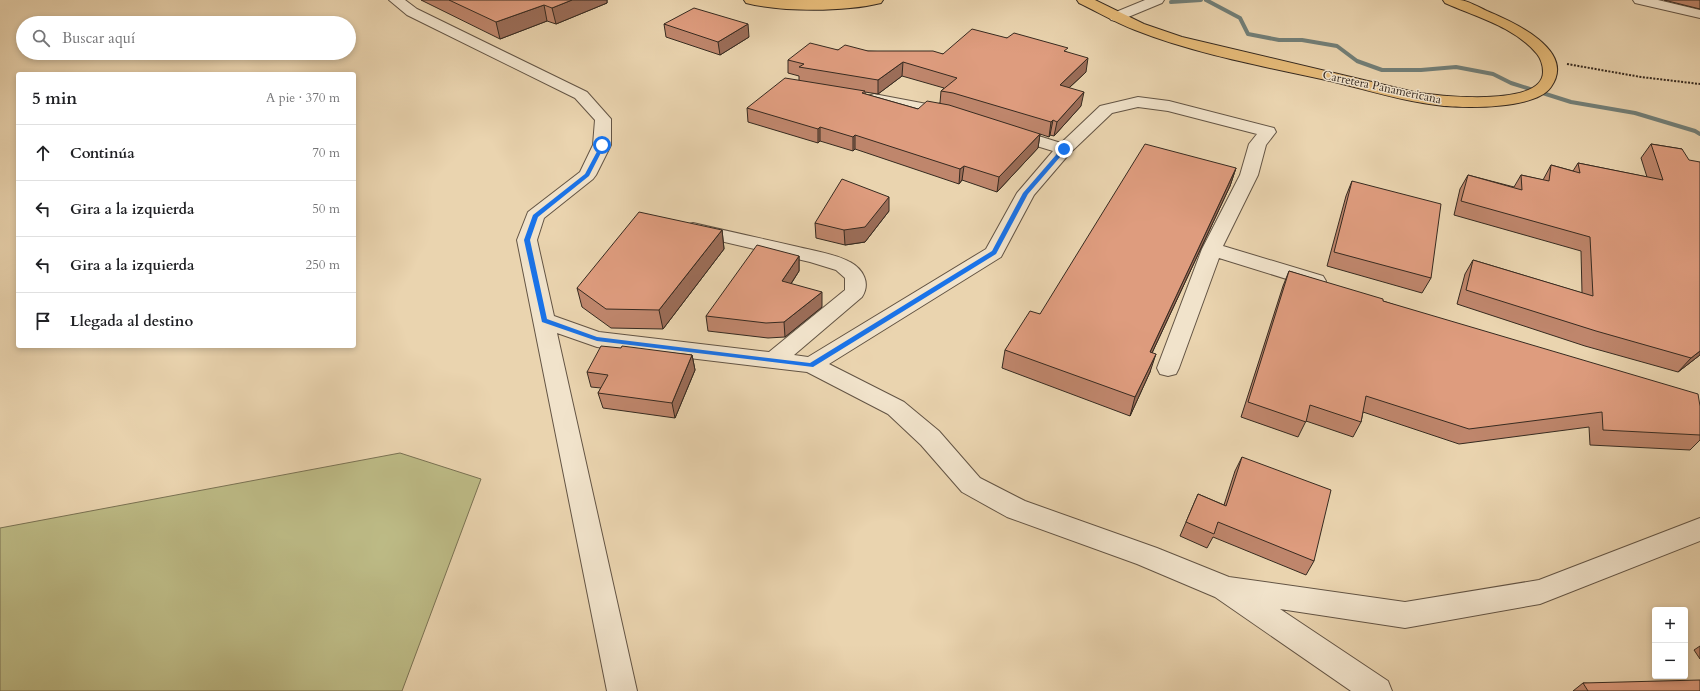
<!DOCTYPE html>
<html lang="es">
<meta charset="utf-8">
<style>
body{margin:0;font-family:Cardo,serif;background:#f2f2f2;color:#202124}
.controls{position:absolute;right:12px;bottom:12px;display:grid;overflow:hidden;border-radius:4px;box-shadow:0 2px 6px #0003}
.controls button{width:36px;height:36px;display:grid;place-items:center;padding:0;border:0;border-bottom:1px solid #e0e0e0;background:#fff;color:#202124;font:20px sans-serif}
.stop{position:absolute;width:12px;height:12px;margin:-9px;border:3px solid #1a73e8;border-radius:50%;background:#fff}
.stop.end{background:#1a73e8;border-color:#fff;box-shadow:0 1px 4px #0008}
.list{margin:0;padding:0;list-style:none}
h2{display:flex;justify-content:space-between;align-items:center;height:52px;margin:0;padding:0 16px;font-size:17px}
h2 small{font-size:13px;font-weight:400;color:#757577}
.list li{display:grid;grid-template-columns:26px 1fr auto;gap:12px;align-items:center;box-sizing:border-box;height:56px;padding:0 16px;border-top:1px solid #e0e0e0}
.list b{display:block;font-size:15px;white-space:nowrap}
.list em{font-size:13px;font-style:normal;color:#757577}
.icon{flex:none;width:22px;height:22px;fill:none;stroke:currentColor;stroke-width:2;stroke-linecap:round;stroke-linejoin:round}
.map{position:relative;flex:none;width:1700px;height:691px;overflow:hidden}
.search{position:absolute;background:#fff;box-shadow:0 2px 6px #0003;left:16px;top:16px;width:340px;height:44px;display:flex;align-items:center;gap:10px;box-sizing:border-box;padding:0 14px;border-radius:22px;color:#757577;font-size:15px}
.panel{position:absolute;background:#fff;box-shadow:0 2px 6px #0003;left:16px;top:72px;width:340px;height:276px;border-radius:4px}
.map>svg:first-child{display:block}
</style>
<div class="map">
<svg width="1700" height="691" viewBox="0 0 1700 691">
<rect width="100%" height="100%" fill="#ead4af"/>
<filter id="stains"><feTurbulence type="fractalNoise" baseFrequency=".005" numOctaves="4"/><feColorMatrix values="0 0 0 0 .2 0 0 0 0 .09 0 0 0 0 .02 0 0 0 .5 -.17"/></filter>
<radialGradient id="worn" r=".72"><stop offset=".6" stop-color="#630" stop-opacity="0"/><stop offset="1" stop-color="#630" stop-opacity=".3"/></radialGradient>
<path fill="#bdbb86" stroke="#7a7253" d="M400,453l81,26 -79,212h-402v-163z"/>
<g fill="none" stroke-linecap="round" stroke-linejoin="round">
<path stroke="#727f78" stroke-width="4" d="M1206,0l34,18 8,16 31,6h23l35,6 20,15 25,9h39l35,-3 37,7 18,9 60,19 64,11 60,18 5,3
M1171,2l30,-2"/>
<defs>
<path id="minor" d="M389,0h16l12,9 170,83 24,27v26l-15,30 -3,4 -49,39 -7,22 17,76 45,16 170,20 76,-62v-12l-9,-8 -26,-8 -124,-29 -3,-4 3,-4 7,-2c34,8 67,15 101,23 16,4 42,8 56,16 13,7 21,21 12,35l-68,58 14,2 178,-108 31,-56 36,-42 -49,-15 -2,-4 2,-4 6,-1 51,16 39,-37 38,-9 31,4 105,27 2,4 -10,13 -8,30 -35,71 100,30 3,5 -3,5 -7,2 -7,-2 -90,-28 -40,110 -3,6 -8,2 -8,-2 -3,-6 45,-119 38,-74 9,-31 8,-10 -89,-23 -30,-4 -26,6 -42,40 -36,42 -33,62 -172,107 75,38 35,29 41,47 45,23 132,47 72,29 176,25 134,-22 161,-62v23l-160,63 -135,24 -125,-19 108,72 4,10h-41l-136,-94 -78,-33 -130,-47 -45,-25 -41,-47 -33,-31 -81,-42 -210,-25 -40,-14 80,358h-30l-90,-451 11,-28 52,-40 13,-27 2,-25 -20,-22 -168,-83z
M1145,0h19l-2,3 -41,17 -5,1 -5,-1 -2,-3 2,-3z
M1633,0h25l42,10v8l-65,-15z
M874,94l74,14 6,2 2,3 -2,3 -6,2 -80,-16 -2,-3 2,-3z"/>
<path id="highway" d="M744,0h139l-2,3c-36,9 -99,9 -135,0z
M1077,0h18l49,24 38,13 232,55c22,4 129,16 129,-20 0,-6 -2,-13 -6,-18 -22,-27 -61,-37 -92,-51l-2,-3c6,0 11,0 17,0 8,1 19,7 27,11 26,11 90,39 64,76 -15,22 -82,21 -107,19 -40,-4 -79,-17 -118,-26 -64,-14 -130,-26 -191,-50 -19,-7 -37,-18 -56,-27z"/>
</defs>
<use href="#minor" stroke="#635444" stroke-width="2"/>
<use href="#highway" stroke="#362a20" stroke-width="2"/>
<path stroke="#362a20" stroke-width="2" stroke-dasharray="2 1.5" stroke-linecap="butt" d="M1567,64l74,13 59,7"/>
<use href="#minor" fill="#f1e3cb" fill-rule="evenodd"/>
<use href="#highway" fill="#e5ba78" fill-rule="evenodd"/>
</g>
<path fill="#bf866c" stroke="#362a20" fill-rule="evenodd" d="M421,0h186v3l-51,21 -9,-3 -47,18z
M1664,0h36v9z
M664,24l85,13 -29,18 -54,-18z
M1007,38l60,14 19,20 -17,16 12,18 -27,30 -4,-1 -1,2 -9,-3 -2,14 -41,44 -35,-12 -3,4 -104,-35 -2,2 -33,-10 -2,2 -70,-21 -1,-14 52,-27v-5l-11,-3v-13l50,-10 105,4zM902,76l42,12 -3,3 -1,12 -22,6 -53,-15v-2l13,2z
M1651,144l31,5 18,206 -22,17 -93,-26 -128,-42 8,-30 8,-14 109,33 -1,-42 -127,-36 6,-26 8,-14 46,12 7,-12 22,5 8,-15 22,6 5,-8 69,14 -6,-19z
M1236,168l-6,18 -78,167 -2,19 -20,44 -128,-48 3,-18 35,-36z
M1352,181l79,97 -9,15 -95,-27 19,-70z
M889,211l-24,31 -20,3 -29,-7 -1,-15z
M722,230l2,19 -61,80 -52,-1 -29,-21 -5,-19z
M799,256v15l-8,13 31,23 -37,30 -17,1 -60,-7 -2,-15z
M1289,271l94,30 317,105v34l-10,10 -100,-5 -1,-18 -130,17 -96,-32 -2,10 -8,15 -47,-16 -8,16 -57,-20 42,-131z
M621,348l71,7 3,15 -20,48 -72,-10 -5,-15 3,-5 -10,-1 -4,-15z
M1242,457l72,104 -8,14 -93,-38 -6,11 -27,-12 18,-42 26,11 11,-34z
M1700,646v13l-6,-9z
M1583,683l117,8h-127z"/>
<path fill="#9b6d58" stroke="#362a20" d="M572,0h35v3l-51,21 -4,-16z
M544,5l3,16 -47,18 -4,-17z
M748,24l1,13 -29,18 -2,-13z
M1088,58l-2,14 -29,27 3,-14z
M903,62l-1,14 -24,18v-14z
M1084,92l-3,14 -27,30 3,-14z
M1053,120l-3,15 -1,2 2,-15z
M820,127v14l-2,2v-14z
M1040,134l-2,14 -41,44 2,-15z
M855,135v14l-2,2v-14z
M964,166l-2,14 -3,4 1,-15z
M1236,168l-6,18 -86,184 6,-18z
M889,197v14l-24,31 -20,3 -1,-15z
M722,230l2,19 -61,80 -4,-19z
M799,256v15l-16,25 -1,-15z
M822,292v15l-37,30 -1,-15z
M1700,351v4l-22,17 13,-14z
M1156,354l-6,18 -20,44 5,-19z
M692,355l3,15 -20,48 -3,-15z"/>
<path fill="#de9c7e" stroke="#362a20" d="M449,0h123l-20,8 -8,-3 -48,17z
M694,8l54,16 -30,18 -54,-18z
M972,29l35,9 7,-5 54,15 -4,3 24,7 -28,27 24,7 -27,30 -4,-2 -2,2 -98,-29 -12,-2 16,-13 -54,-16 -25,18 -79,-13 5,-3 -16,-4 22,-17 28,7 7,-5 23,6h65l10,3z
M785,78l80,13 -3,2 56,16 9,-8 22,4 91,29 -41,43 -35,-11 -4,3 -105,-34 -2,2 -33,-10 -2,2 -71,-21z
M1145,144l91,24 -86,184 6,2 -21,43 -130,-47 25,-39 10,3z
M1651,144l31,5 7,11 11,2v189l-9,7 -95,-27 -130,-41 7,-30 120,36 -3,-59 -129,-36 7,-26 54,15 -1,-15 28,6 2,-16 29,8 -2,-10 85,17z
M842,179l47,18 -24,30 -21,3 -29,-7z
M1352,181l89,23 -10,74 -97,-26z
M639,212l83,18 -63,80 -53,-1 -29,-21z
M757,245l42,11 -17,25 40,11 -38,30 -18,1 -60,-7z
M1289,271l94,28v2l315,93 2,12v29l-97,-5 -1,-18 -133,17 -103,-33 -5,26 -51,-17 -4,17 -58,-20z
M601,346l20,2 1,-2 70,9 -20,48 -74,-10 10,-18 -21,-3z
M1242,457l89,33 -17,71 -96,-39 -4,12 -28,-12 12,-28 28,12z
M1700,680v11h-112l-5,-8z"/>
<path fill="#1a73e8" d="M601,144l4,1 -16,31 -51,41 -8,23 17,79 50,18 213,26 182,-112 31,-58 39,-45 5,1 -39,45 -32,60 -183,113 -216,-26 -55,-19 -18,-82 9,-25 52,-41z"/>
<g text-anchor="middle" dominant-baseline="central" stroke-width="3" stroke-linejoin="round" paint-order="stroke">
<g font-size="12" fill="#362a20" stroke="#f1e3cb">
<text transform="translate(1382 87) rotate(12)">Carretera Panamericana</text>
</g>
</g>
<rect width="100%" height="100%" filter="url(#stains)"/>
<rect width="100%" height="100%" fill="url(#worn)"/>
</svg>
<div class="controls">
<button>+</button>
<button>−</button>
</div>
<div class="stop" style="left:602px;top:145px"></div>
<div class="stop end" style="left:1064px;top:149px"></div>
<div class="search"><svg class="icon" aria-label="search" viewBox="0 0 24 24"><circle cx="10" cy="10" r="6"/><path d="M15 15l6 6"/></svg>Buscar aquí</div>
<section class="panel">
<h2>5 min<small>A pie · 370 m</small></h2>
<ul class="list">
<li><svg class="icon" aria-label="ahead" viewBox="0 0 24 24"><path d="M12 20V5M6 11l6-6 6 6"/></svg><div><b>Continúa</b></div><em>70 m</em></li>
<li><svg class="icon" aria-label="left" viewBox="0 0 24 24"><path d="M17 20v-9H6M10 6l-5 5 5 5"/></svg><div><b>Gira a la izquierda</b></div><em>50 m</em></li>
<li><svg class="icon" aria-label="left" viewBox="0 0 24 24"><path d="M17 20v-9H6M10 6l-5 5 5 5"/></svg><div><b>Gira a la izquierda</b></div><em>250 m</em></li>
<li><svg class="icon" aria-label="arrive" viewBox="0 0 24 24"><path d="M6 21V4h12l-3 4 3 4H6"/></svg><div><b>Llegada al destino</b></div></li>
</ul>
</section>
</div>
